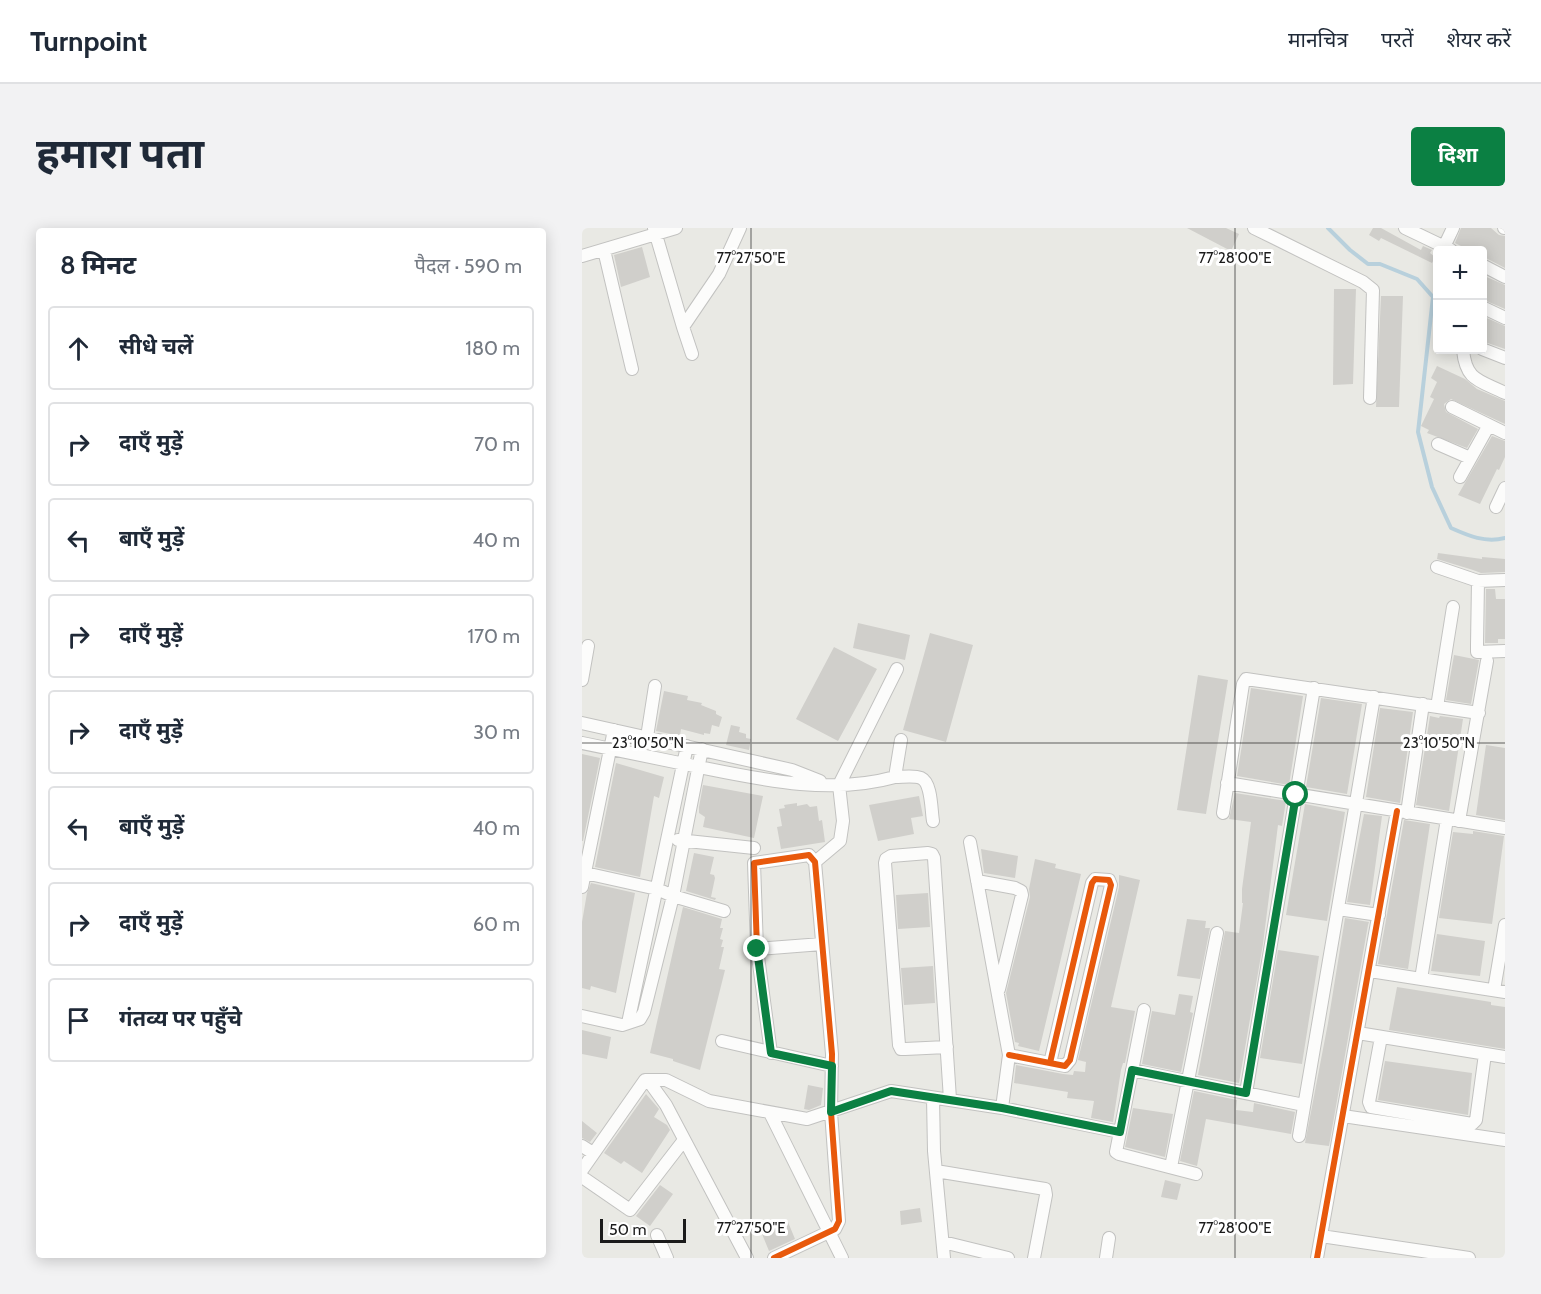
<!DOCTYPE html>
<html lang="hi">
<meta charset="utf-8">
<style>
body{margin:0;font-family:Cabin,"Noto Sans Devanagari",sans-serif;background:#f2f2f3;color:#1f2937}
.controls{position:absolute;right:18px;top:18px;display:grid;overflow:hidden;border-radius:6px;box-shadow:0 3px 15px #0003}
.controls button{width:54px;height:54px;display:grid;place-items:center;padding:0;border:0;border-bottom:2px solid #e0e1e3;background:#fff;color:#1f2937;font:30px sans-serif}
.scale{position:absolute;left:18px;bottom:15px;width:86px;box-sizing:border-box;padding-left:6px;border:3px solid #1b1b1b;border-top:0;font-size:16px;line-height:21px;white-space:nowrap;color:#1b1b1b;-webkit-text-stroke:4px #fff;paint-order:stroke}
.stop{position:absolute;width:18px;height:18px;margin:-14px;border:4px solid #0b8043;border-radius:50%;background:#fff}
.stop.end{background:#0b8043;border-color:#fff;box-shadow:0 2px 6px #0008}
.list{margin:0;padding:0;list-style:none}
h2{display:flex;justify-content:space-between;align-items:center;height:78px;margin:0;padding:0 24px;font-size:26px}
h2 small{font-size:20px;font-weight:400;color:#747a83}
.list li{display:grid;grid-template-columns:39px 1fr auto;gap:18px;align-items:center;box-sizing:border-box;height:84px;margin:0 12px 12px;padding:0 12px;border:2px solid #e0e1e3;border-radius:6px}
.list b{display:block;font-size:22px;white-space:nowrap}
.list em{font-size:20px;font-style:normal;color:#747a83}
.icon{flex:none;width:33px;height:33px;fill:none;stroke:currentColor;stroke-width:2;stroke-linecap:round;stroke-linejoin:round}
.map{position:relative;flex:none;width:923px;height:1030px;overflow:hidden;border-radius:6px}
header{display:flex;align-items:center;gap:36px;box-sizing:border-box;height:84px;padding:0 30px;background:#fff;border-bottom:2px solid #e0e1e3}
header strong{font-size:28px}
nav{display:flex;gap:33px;margin-inline-start:auto;font-size:21px}
.intro{display:flex;align-items:center;justify-content:space-between;box-sizing:border-box;height:144px;padding:0 36px}
h1{margin:0;font-size:42px}
.button{padding:15px 27px;border-radius:6px;background:#0b8043;color:#fff;font-size:21px;font-weight:700}
main{display:flex;gap:36px;padding:0 36px}
aside{flex:1;background:#fff;border-radius:6px;box-shadow:0 3px 15px #0003}
.map>svg:first-child{display:block}
</style>
<header>
<strong>Turnpoint</strong>
<nav><a>मानचित्र</a><a>परतें</a><a>शेयर करें</a></nav>
</header>
<div class="intro"><h1>हमारा पता</h1><a class="button">दिशा</a></div>
<main>
<aside>
<h2>8 मिनट<small>पैदल · 590 m</small></h2>
<ul class="list">
<li><svg class="icon" aria-label="ahead" viewBox="0 0 24 24"><path d="M12 20V5M6 11l6-6 6 6"/></svg><div><b>सीधे चलें</b></div><em>180 m</em></li>
<li><svg class="icon" aria-label="right" viewBox="0 0 24 24"><path d="M7 20v-9h11M14 6l5 5-5 5"/></svg><div><b>दाएँ मुड़ें</b></div><em>70 m</em></li>
<li><svg class="icon" aria-label="left" viewBox="0 0 24 24"><path d="M17 20v-9H6M10 6l-5 5 5 5"/></svg><div><b>बाएँ मुड़ें</b></div><em>40 m</em></li>
<li><svg class="icon" aria-label="right" viewBox="0 0 24 24"><path d="M7 20v-9h11M14 6l5 5-5 5"/></svg><div><b>दाएँ मुड़ें</b></div><em>170 m</em></li>
<li><svg class="icon" aria-label="right" viewBox="0 0 24 24"><path d="M7 20v-9h11M14 6l5 5-5 5"/></svg><div><b>दाएँ मुड़ें</b></div><em>30 m</em></li>
<li><svg class="icon" aria-label="left" viewBox="0 0 24 24"><path d="M17 20v-9H6M10 6l-5 5 5 5"/></svg><div><b>बाएँ मुड़ें</b></div><em>40 m</em></li>
<li><svg class="icon" aria-label="right" viewBox="0 0 24 24"><path d="M7 20v-9h11M14 6l5 5-5 5"/></svg><div><b>दाएँ मुड़ें</b></div><em>60 m</em></li>
<li><svg class="icon" aria-label="arrive" viewBox="0 0 24 24"><path d="M6 21V4h12l-3 4 3 4H6"/></svg><div><b>गंतव्य पर पहुँचे</b></div></li>
</ul>
</aside>
<div class="map">
<svg width="923" height="1030" viewBox="0 0 923 1030">
<rect width="100%" height="100%" fill="#e9e9e4"/>
<g fill="none" stroke-linecap="round" stroke-linejoin="round">
<path stroke="#b8d0dc" stroke-width="4" d="M746,0l22,22 18,14h12l37,15 16,18 -15,135 14,55 19,41c18,8 34,15 54,10"/>
</g>
<path fill="#d0cfcb" d="M605,0h39l13,6 -8,17z
M791,0h8l40,22 2,-4 9,4 -2,3 5,4 -3,6 -51,-25 -2,3 -10,-6z
M879,0h30l8,7 6,1v32l-21,-11 3,-7h-18l-14,-7z
M60,19l8,30 -29,10 -7,-32z
M900,47l23,10v24l-23,-10z
M752,61h22l-3,95 -20,1z
M799,68h22l-4,111h-23z
M900,88l23,10v23l-23,-8z
M855,138l28,13 12,10 28,12v23l-54,-25 -7,5 2,8 32,17 -11,19 -40,-15 2,-3 -8,-4 13,-27 -4,-2 7,-15 -6,-4z
M910,208l13,5v16l-6,13 -2,-1 -17,35 -22,-9z
M856,325l44,6v-2l23,2v13l-24,1 -8,-3 -36,-11z
M904,361h9l1,10h9v40h-7v4h-13z
M276,395l52,12 -5,25 -52,-12z
M348,405l43,12 -27,97 -43,-12z
M252,419l43,22 -39,72 -42,-22z
M872,427l25,5 -8,44 -25,-4z
M616,447l30,5 -22,134 -29,-4z
M669,460l52,8 -14,89 -52,-9z
M82,463l24,5 -1,4 15,3 -1,2 15,6v3l6,3 -3,10 -7,-2 -2,9 -6,-1v2l-23,-6 -1,7 -24,-5z
M739,470l41,6 -15,90 -41,-7z
M798,480l33,4 -13,91 -34,-6z
M848,488l9,2 1,-2 23,3 -14,92 -33,-6z
M149,497l9,2 -1,5 7,2v4l5,1 -2,11 -23,-5z
M904,517l19,3v72l-29,-5z
M0,526l18,4 -17,83h-1z
M34,535l48,14 -5,21 -5,-2 -14,81 -45,-10z
M121,557l60,11 -9,42 -51,-11 2,-10 -6,-4v-6z
M653,565l51,8 -4,25 -4,-1 -15,119 -24,139 -41,-8 27,-144 14,2 4,-30h-1v-14l9,-67 -22,-3z
M337,568l4,20 -12,2 3,16 -36,7 -9,-36z
M215,575v3l10,-2 3,3 7,-1 2,15 3,-1 3,22 -44,7 -4,-22 5,-1 -3,-17 6,-1 -1,-3z
M723,576l40,8 -18,109 -41,-6z
M782,586l18,2 -12,89 -23,-3z
M822,592l26,4 -22,145 -30,-5z
M891,603l31,5 -12,88 -53,-6 14,-86 20,2z
M399,621l37,7 -3,22 -31,-5z
M112,625l20,4 -4,17 4,1 1,3 -4,19 5,1 -1,2 -29,-9z
M453,631l21,5 -1,4 26,6 -42,177 -21,-5 1,-3 -4,-1 -9,-49 24,-96 -1,-8z
M537,647l21,5 -29,127 24,4 -10,52h-2l-2,7 -8,52 -22,-4 3,-17 -27,-3 1,-6 -54,-9 2,-18 47,9 10,1 1,-4 11,1 1,-10 -8,-2 41,-173z
M9,655l44,10 -19,100 -25,-7 -1,4 -8,-2v-66l5,-29z
M346,665l2,34 -32,2 -2,-34z
M101,679l39,12 -2,9h3l-3,11 3,1 -2,7h3l-5,22 6,1 -25,100 -27,-9v-2l-23,-6z
M763,690l24,4 -1,3 -39,221 -24,-3 23,-120z
M605,691l19,2 -1,7h5l-10,51 -23,-3z
M855,706l48,7 -5,35 -49,-5z
M696,722l41,6 -17,108 -42,-6z
M351,738l2,37 -31,2 -3,-37z
M815,759l94,15v3l14,2v42l-116,-19z
M597,766l14,2 -3,16 3,1 -12,59 -39,-8 10,-53 23,4z
M0,802l29,7 -4,22 -25,-5z
M803,833l87,12 -4,42 -90,-15z
M226,857l15,3 -2,17 -12,5 -5,-1z
M612,863l43,9 -1,10 17,2 1,-9 41,9 -4,22 -85,-15 -9,47 -17,-5z
M64,866l13,15 -5,8 13,8 3,5 -28,43 -18,-12 -3,3 -17,-11z
M551,880l40,6 -8,43 -40,-10z
M0,893l15,12 -7,9 -8,-4z
M583,952l16,4 -4,16 -16,-3z
M78,957l13,9 -23,32 -14,-10z
M338,980l2,14 -21,3 -1,-14z
M206,994l7,17 -26,12 -7,-17z"/>
<g fill="none" stroke-linecap="round" stroke-linejoin="round">
<defs>
<path id="street" d="M72,0l29,99 36,-53 21,-46
M672,0l109,54 10,8 -3,108
M823,0l46,22
M922,0h1
M862,19l9,-19
M22,22l28,119
M0,28l94,-28
M900,37l23,12
M900,79l23,11
M101,99l9,27
M900,121l23,9
M881,122c3,31 16,30 42,43
M870,179l53,26
M856,216l32,14
M878,249l29,-52
M914,279l9,-19
M855,339l41,14
M923,352l-27,1 -1,64v7l28,-1
M0,452l6,-34
M855,479l16,-100
M0,495l210,47 28,11
M65,509l8,-51
M0,515c39,8 78,16 117,24 64,13 132,28 196,10l6,-37
M313,549c8,0 19,-2 26,1 11,5 10,32 12,43
M645,555l278,45
M641,585l20,-129 3,-5 233,34
M825,585l16,-109
M877,593l28,-160
M96,612l76,8
M388,614l39,213 -7,53
M233,634l25,-21 3,-20 -4,-36 58,-116
M3,645l72,16 16,7 51,15
M395,653l38,7 6,3 1,4 -23,94
M0,659l32,-157
M756,681l41,6
M175,721l65,-5
M788,743l135,21
M839,751l26,-160
M912,762l11,-65
M562,782l-28,142 3,2 77,20
M0,788l40,9 18,-6 4,-7 29,-116 29,-147
M46,795l59,-277
M776,805l147,24
M799,809l-12,65 2,5 101,17 4,-4 9,-66
M140,813l110,25
M365,819l-42,2h-4l-2,-4 -14,-182 1,-4 5,-3 37,-3 4,1 2,4 16,241
M189,825l-14,-104 -3,-86 55,-8 6,7 17,192 -1,58 8,109 -4,8 -61,29
M427,827l56,11 5,-6 41,-175 -2,-5 -14,-1 -3,4 -42,180
M550,842l172,35
M66,852l18,25 81,153
M664,865l68,-405
M351,870l1,53 10,107
M188,885l72,145
M761,888l162,24
M717,908l75,-439
M0,918l11,7
M589,939l46,-234
M0,942l63,-90h21l43,21 98,18 84,-28 111,17 118,24
M354,943l109,18 1,6 -12,63
M0,949l48,33 54,-70
M75,1007l10,23
M739,1008l148,22
M361,1014l65,16
M524,1030l3,-20
M735,1030l80,-447"/>
</defs>
<use href="#street" stroke="#c2c2c0" stroke-width="14"/>
<use href="#street" stroke="#fcfcfb" stroke-width="12"/>
<defs>
<path id="cycleway" d="M189,825l-14,-104 -3,-86 55,-8 6,7 17,192 -1,58 8,109 -4,8 -61,29
M427,827l56,11 5,-6 41,-175 -2,-5 -14,-1 -3,4 -42,180
M735,1030l80,-447"/>
</defs>
<use href="#cycleway" stroke="#fff" stroke-width="10"/>
<use href="#cycleway" stroke="#e8590c" stroke-width="6"/>
</g>
<g fill="none" stroke-linecap="round" stroke-linejoin="round">
<path stroke="#0b8043" stroke-width="8" d="M175,721l14,104 61,13 -1,46 60,-21 111,17 118,24 12,-62 114,23 50,-298"/>
</g>
<path fill="none" stroke="#1b1b1b" stroke-width="1.5" stroke-opacity="0.45" d="M169,0v1030M653,0v1030M0,515h923"/>
<g font-size="15" text-anchor="middle" fill="#1b1b1b" stroke="#fff" stroke-width="6" stroke-linejoin="round" paint-order="stroke">
<text x="169" y="35">77°27'50"E</text>
<text x="653" y="35">77°28'00"E</text>
<text x="66" y="520">23°10'50"N</text>
<text x="857" y="520">23°10'50"N</text>
<text x="169" y="1005">77°27'50"E</text>
<text x="653" y="1005">77°28'00"E</text>
</g>
</svg>
<div class="controls">
<button>+</button>
<button>−</button>
</div>
<div class="scale">50 m</div>
<div class="stop" style="left:714px;top:567px"></div>
<div class="stop end" style="left:175px;top:721px"></div>
</div>
</main>
